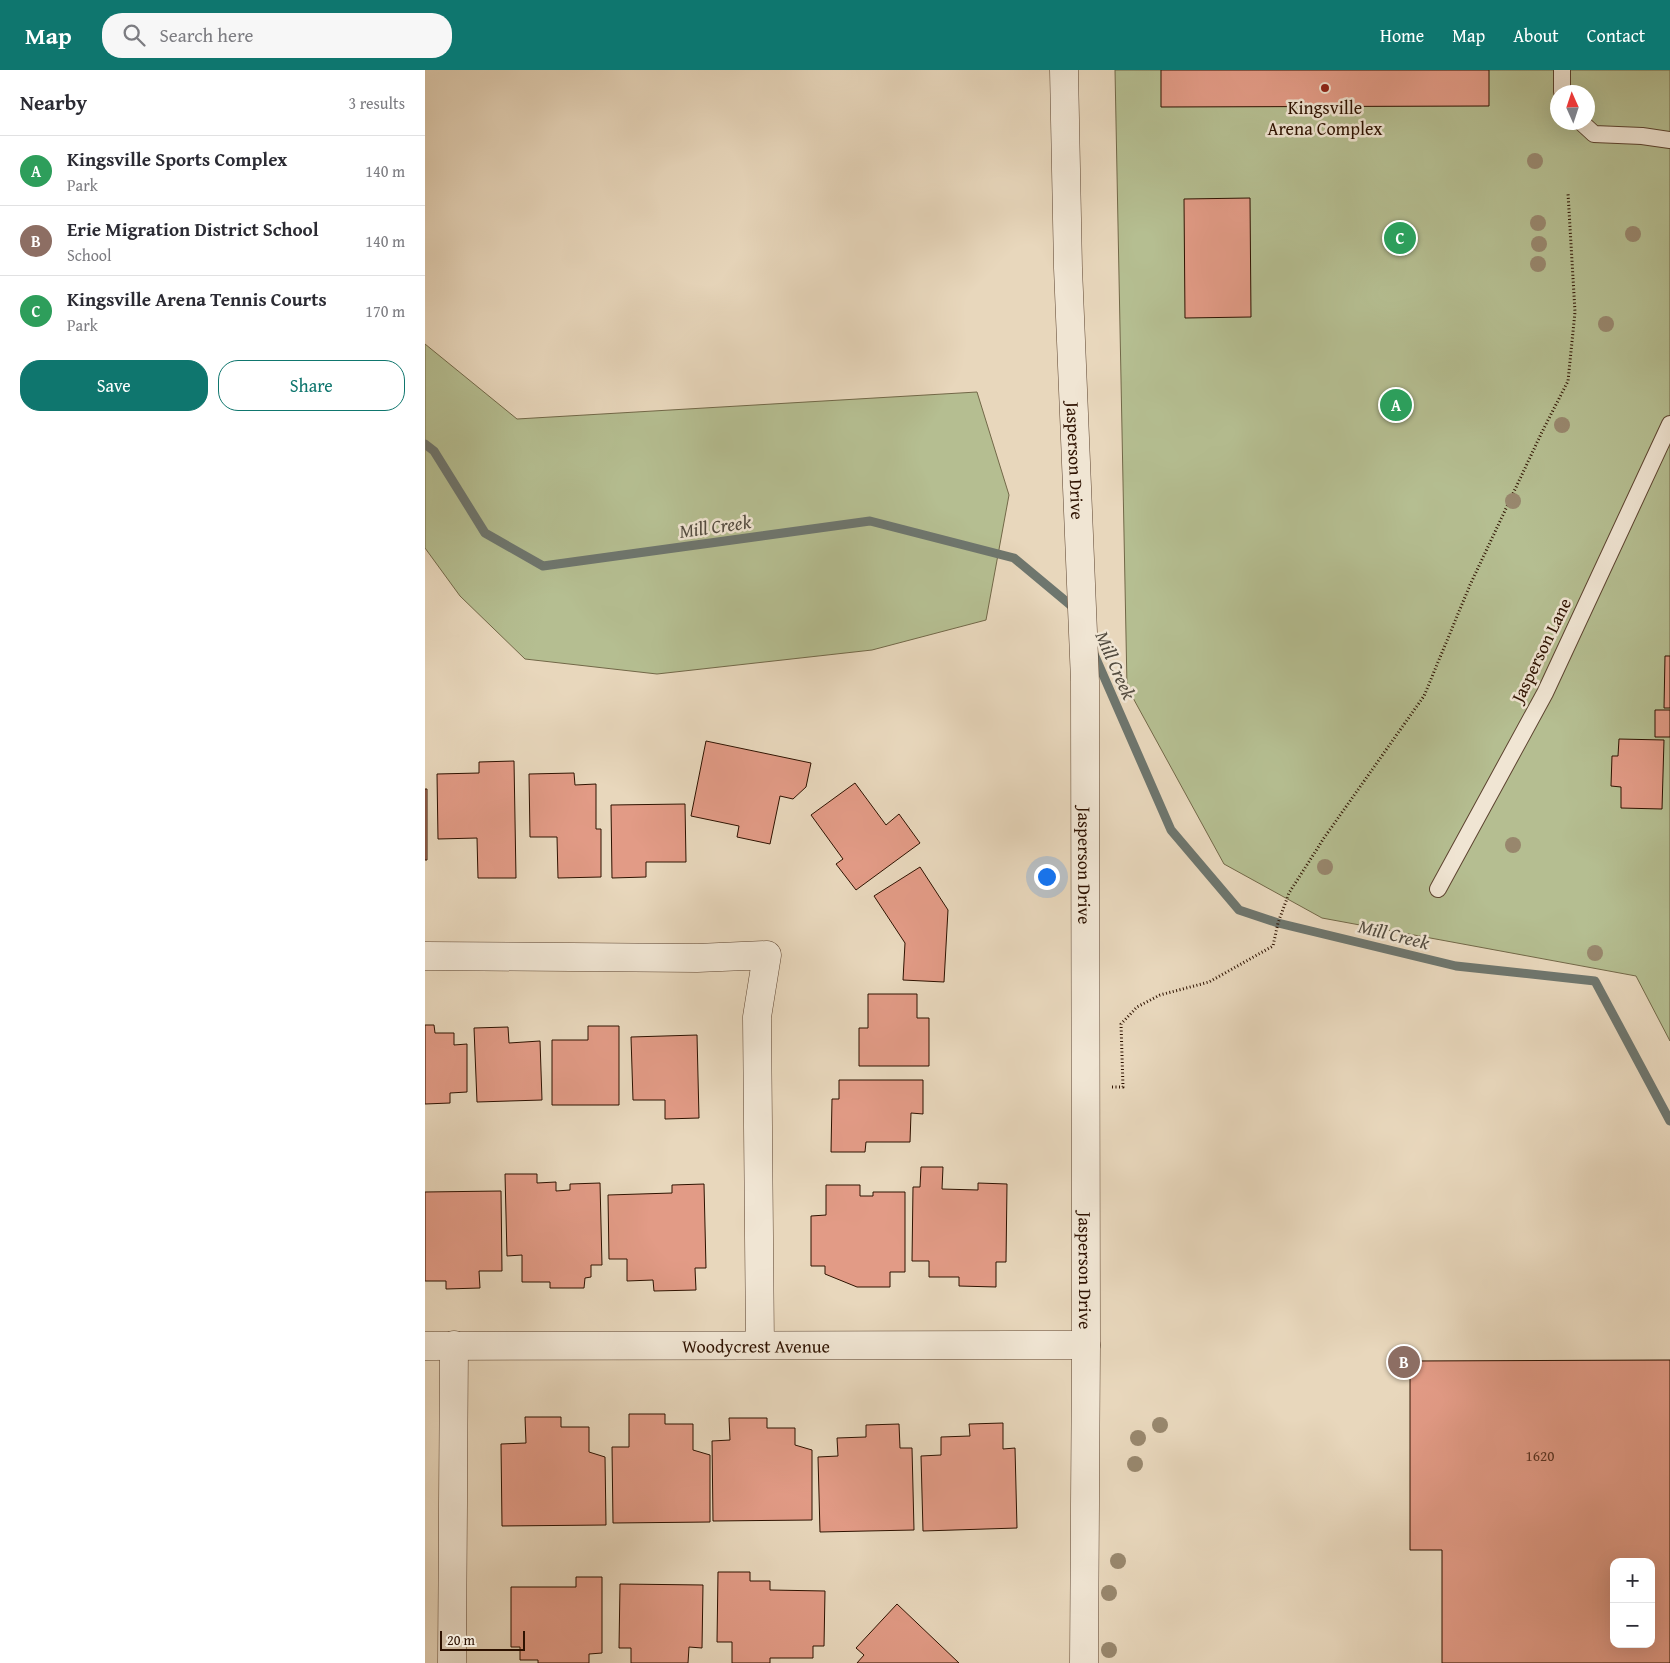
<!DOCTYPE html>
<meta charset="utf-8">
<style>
body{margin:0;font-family:"Gentium Book Plus",serif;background:#f7f7f7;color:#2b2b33}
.controls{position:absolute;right:15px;bottom:15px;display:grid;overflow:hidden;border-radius:10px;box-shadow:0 5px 20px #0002}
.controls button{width:45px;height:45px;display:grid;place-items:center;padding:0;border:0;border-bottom:1px solid #e1e1e2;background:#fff;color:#2b2b33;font:25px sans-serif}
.compass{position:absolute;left:1125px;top:15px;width:45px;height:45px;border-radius:50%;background:#fff;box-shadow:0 5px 20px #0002;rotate:357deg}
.scale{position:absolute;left:15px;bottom:12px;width:85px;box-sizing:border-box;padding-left:5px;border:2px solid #2e1200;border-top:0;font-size:14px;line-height:18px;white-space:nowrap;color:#2e1200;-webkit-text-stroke:4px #f0e5d3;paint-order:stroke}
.you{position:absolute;left:621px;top:806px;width:18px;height:18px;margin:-12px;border:4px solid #fff;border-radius:50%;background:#1a73e8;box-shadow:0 0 0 8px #1a73e833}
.badge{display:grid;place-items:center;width:32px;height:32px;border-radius:50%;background:#0f766e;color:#fff;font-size:16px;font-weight:700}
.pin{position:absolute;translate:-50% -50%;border:2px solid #fff;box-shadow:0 1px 5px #0006}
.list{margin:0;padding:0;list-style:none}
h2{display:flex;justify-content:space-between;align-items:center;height:65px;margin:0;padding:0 20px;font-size:21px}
h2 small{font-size:16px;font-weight:400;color:#7c7c81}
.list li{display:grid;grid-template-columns:32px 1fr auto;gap:15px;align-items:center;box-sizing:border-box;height:70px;padding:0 20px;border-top:1px solid #e1e1e2}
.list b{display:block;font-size:19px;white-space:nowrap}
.list p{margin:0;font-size:16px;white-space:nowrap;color:#7c7c81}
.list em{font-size:16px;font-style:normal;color:#7c7c81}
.actions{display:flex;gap:10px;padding:15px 20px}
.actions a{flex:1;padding:11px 0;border:1px solid #0f766e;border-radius:20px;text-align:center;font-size:18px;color:#0f766e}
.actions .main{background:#0f766e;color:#fff}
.icon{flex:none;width:28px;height:28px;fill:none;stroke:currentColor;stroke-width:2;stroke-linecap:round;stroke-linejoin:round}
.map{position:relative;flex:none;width:1245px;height:1593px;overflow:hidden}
header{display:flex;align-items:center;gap:30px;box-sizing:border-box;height:70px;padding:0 25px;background:#0f766e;color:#fff}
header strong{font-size:24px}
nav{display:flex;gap:28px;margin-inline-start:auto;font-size:18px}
.search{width:350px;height:45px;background:#f7f7f7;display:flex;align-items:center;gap:12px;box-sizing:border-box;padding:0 18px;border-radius:20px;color:#7c7c81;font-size:19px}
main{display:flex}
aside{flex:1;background:#fff}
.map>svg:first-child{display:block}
</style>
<header>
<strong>Map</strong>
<div class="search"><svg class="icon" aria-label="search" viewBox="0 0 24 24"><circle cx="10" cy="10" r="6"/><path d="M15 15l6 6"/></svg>Search here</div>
<nav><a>Home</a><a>Map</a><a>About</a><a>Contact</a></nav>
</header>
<main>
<aside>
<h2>Nearby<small>3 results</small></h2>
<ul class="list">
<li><span class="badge" style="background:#2e9e5b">A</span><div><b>Kingsville Sports Complex</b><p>Park</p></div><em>140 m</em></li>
<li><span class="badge" style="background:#8d6e63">B</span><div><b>Erie Migration District School</b><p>School</p></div><em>140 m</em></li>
<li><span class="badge" style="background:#2e9e5b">C</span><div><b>Kingsville Arena Tennis Courts</b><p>Park</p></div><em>170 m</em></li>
</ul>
<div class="actions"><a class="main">Save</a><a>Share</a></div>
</aside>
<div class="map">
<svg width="1245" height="1593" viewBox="0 0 1245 1593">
<rect width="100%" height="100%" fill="#e8d7bc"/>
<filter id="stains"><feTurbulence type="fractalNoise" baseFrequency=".004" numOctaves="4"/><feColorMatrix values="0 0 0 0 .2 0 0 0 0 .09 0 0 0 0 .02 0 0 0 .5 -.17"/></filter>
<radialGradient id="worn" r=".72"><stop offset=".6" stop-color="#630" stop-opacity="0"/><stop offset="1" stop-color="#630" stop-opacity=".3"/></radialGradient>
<path fill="#b5be91" stroke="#726848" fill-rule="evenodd" d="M690,0h555v971l-34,-65 -314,-58 -98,-54 -97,-177zM1132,22h30v30h-30z
M0,274l92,75 460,-27 32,103 -23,125 -114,30 -215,24 -132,-15 -65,-63 -35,-48z"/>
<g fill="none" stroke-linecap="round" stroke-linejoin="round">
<path stroke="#6e766e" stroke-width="9" d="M0,374l9,7 51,82 58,33 327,-45 144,37 60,50 1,5
M669,584l77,176 68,80 39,13 178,43 139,15 75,140"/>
</g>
<path fill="#e29b86" stroke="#2e1200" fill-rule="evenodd" d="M736,0h328v36l-328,1z
M825,128l1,119 -66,1 -1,-119z
M1240,586h5v52h-6z
M1230,640h15v27h-15z
M1194,669l45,1 -2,69 -41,-1v-21l-10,-1 1,-30h6z
M281,671l105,22 -5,24 -13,12 -13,-3 -10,48 -33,-7 2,-11 -48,-10z
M89,691l2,117h-38l-1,-40 -39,1 -1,-65 42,-1v-11z
M149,703l1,12 21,-1v45h5v48l-43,1 -1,-41h-27l-1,-63z
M430,713l31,42 13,-11 21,29 -64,47 -20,-26 7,-5 -32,-44z
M0,719h2v71h-2z
M260,734l1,58h-40v15l-34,1 -1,-73z
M495,797l28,43 -4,72 -41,-2 2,-37 -31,-47z
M443,924h49v24h12v48h-70v-38h9z
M0,955h9l1,8h19v12l13,-1v48l-17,1v10l-25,1z
M163,956h31v79h-67v-65h36z
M83,957l1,16 31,-2 2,59 -65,2 -3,-74z
M272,965l2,83 -34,1v-19h-32l-2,-63z
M414,1010h84v34l-12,-1 -1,29h-44l-1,10h-34l1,-53h7z
M496,1097h22l-1,22 36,1v-7l29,1 -1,78h-10v25l-37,-1v-9h-30v-16h-17l1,-74h7z
M80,1104h32v9l19,-1v9l14,-1v-6l30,-1 2,82h-11v12l-6,1 -1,10h-34v-6h-28v-27l-15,1z
M279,1114l2,84h-11l1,22 -42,1 -1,-11 -26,1v-22h-18l-1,-64 64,-2v-8z
M401,1115h34v11h13v-4h32v80h-15v15h-33l-32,-13v-8h-14v-50l15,-1z
M76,1121l1,80h-23l1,17 -34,1v-8h-21v-89z
M1245,1290v303h-228v-113h-32v-189zM1189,1492h37v82h-37z
M204,1344h36v10h28v26l17,5v67l-97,1 -1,-76h17z
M100,1347h36v10h28v25l16,5 1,68 -104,1 -1,-82 25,-1z
M304,1348h38v10h28v17l17,5v70l-99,1 -1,-80 18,-1z
M578,1353v26l12,-1 2,80 -94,3 -2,-75 20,-1v-18l29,-1 -1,-12z
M474,1354l1,24h12l2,82 -94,2 -2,-75 20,-1 -1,-18 29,-1v-12z
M293,1502h32v9h20v9l55,1 -1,55h-11v12h-43v5h-38v-21h-15z
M151,1507h26v76l-13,1v9h-51v-3h-18v-13h-9v-60h65z
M195,1514l83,1 -1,63 -13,-1 -1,16h-57v-15h-12z
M472,1534l62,59h-102l7,-8 -8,-7z"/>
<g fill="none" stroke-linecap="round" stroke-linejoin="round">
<defs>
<path id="service" d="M1137,0v22
M1156,52l13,12 48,2 28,4
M1013,819l107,-196 125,-269"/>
<g id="minor">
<path d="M0,886l272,2 70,-3 -10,62 3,328"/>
<path id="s1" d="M0,1276l661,-1"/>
<path d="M27,1593l2,-318"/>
</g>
<g id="tertiary">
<path id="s2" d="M639,0l4,198 17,413 1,664 -2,318"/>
</g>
</defs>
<use href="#service" stroke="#5c432f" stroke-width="18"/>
<use href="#minor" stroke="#5c432f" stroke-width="29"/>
<use href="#tertiary" stroke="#5c432f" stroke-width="29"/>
<path stroke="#2e1200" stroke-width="3" stroke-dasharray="1 2.5" stroke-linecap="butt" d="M687,1017h11l-2,-63 16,-17 23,-12 49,-13 64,-36 5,-23 11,-30 35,-55 100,-142 46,-111 72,-153 26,-51 7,-69 -7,-119"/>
<use href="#service" stroke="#f0e5d3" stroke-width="16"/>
<use href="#minor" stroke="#f0e5d3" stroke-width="28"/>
<use href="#tertiary" stroke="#f0e5d3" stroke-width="28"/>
</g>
<g fill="#98876d">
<circle cx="1110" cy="91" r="8"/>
<circle cx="1113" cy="153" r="8"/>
<circle cx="1208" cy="164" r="8"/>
<circle cx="1114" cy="174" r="8"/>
<circle cx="1113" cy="194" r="8"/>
<circle cx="1181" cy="254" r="8"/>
<circle cx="1137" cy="355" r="8"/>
<circle cx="1088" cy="431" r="8"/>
<circle cx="1088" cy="775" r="8"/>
<circle cx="900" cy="797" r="8"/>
<circle cx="1170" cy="883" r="8"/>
<circle cx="735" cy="1355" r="8"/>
<circle cx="713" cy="1368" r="8"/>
<circle cx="710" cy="1394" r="8"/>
<circle cx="693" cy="1491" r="8"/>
<circle cx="684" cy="1523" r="8"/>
<circle cx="684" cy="1580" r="8"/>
</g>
<circle fill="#8f2418" stroke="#f0e5d3" stroke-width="2" cx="900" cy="18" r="5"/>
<g text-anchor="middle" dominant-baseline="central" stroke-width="5" stroke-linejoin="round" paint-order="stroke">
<g font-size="15" fill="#5b3422">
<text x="1115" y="1385">1620</text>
</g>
<g font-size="18" fill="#2e1200" stroke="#f0e5d3">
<text x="900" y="37">Kingsville<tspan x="900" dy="21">Arena Complex</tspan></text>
</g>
<g font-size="18" fill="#2e1200" stroke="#f0e5d3">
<text stroke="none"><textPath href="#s2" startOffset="391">Jasperson Drive</textPath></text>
<text transform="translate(1116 580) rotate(-64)">Jasperson Lane</text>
<text stroke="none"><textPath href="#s2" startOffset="796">Jasperson Drive</textPath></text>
<text stroke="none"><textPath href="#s2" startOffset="1201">Jasperson Drive</textPath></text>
<text stroke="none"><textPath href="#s1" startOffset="331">Woodycrest Avenue</textPath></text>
</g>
<g font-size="19" font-style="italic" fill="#534c40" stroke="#f0e5d3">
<text transform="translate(290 456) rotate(-8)">Mill Creek</text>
<text transform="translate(691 595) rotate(66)">Mill Creek</text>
<text transform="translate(969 864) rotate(14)">Mill Creek</text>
</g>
</g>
<rect width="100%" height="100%" filter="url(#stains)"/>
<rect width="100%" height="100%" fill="url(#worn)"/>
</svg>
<div class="controls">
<button>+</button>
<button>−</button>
</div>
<svg class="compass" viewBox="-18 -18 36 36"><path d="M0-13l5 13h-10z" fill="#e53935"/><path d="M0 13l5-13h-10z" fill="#7c7c81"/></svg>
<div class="scale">20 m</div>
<div class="you"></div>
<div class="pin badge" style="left:971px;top:335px;background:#2e9e5b">A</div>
<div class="pin badge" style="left:979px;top:1292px;background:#8d6e63">B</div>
<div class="pin badge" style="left:975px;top:168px;background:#2e9e5b">C</div>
</div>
</main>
